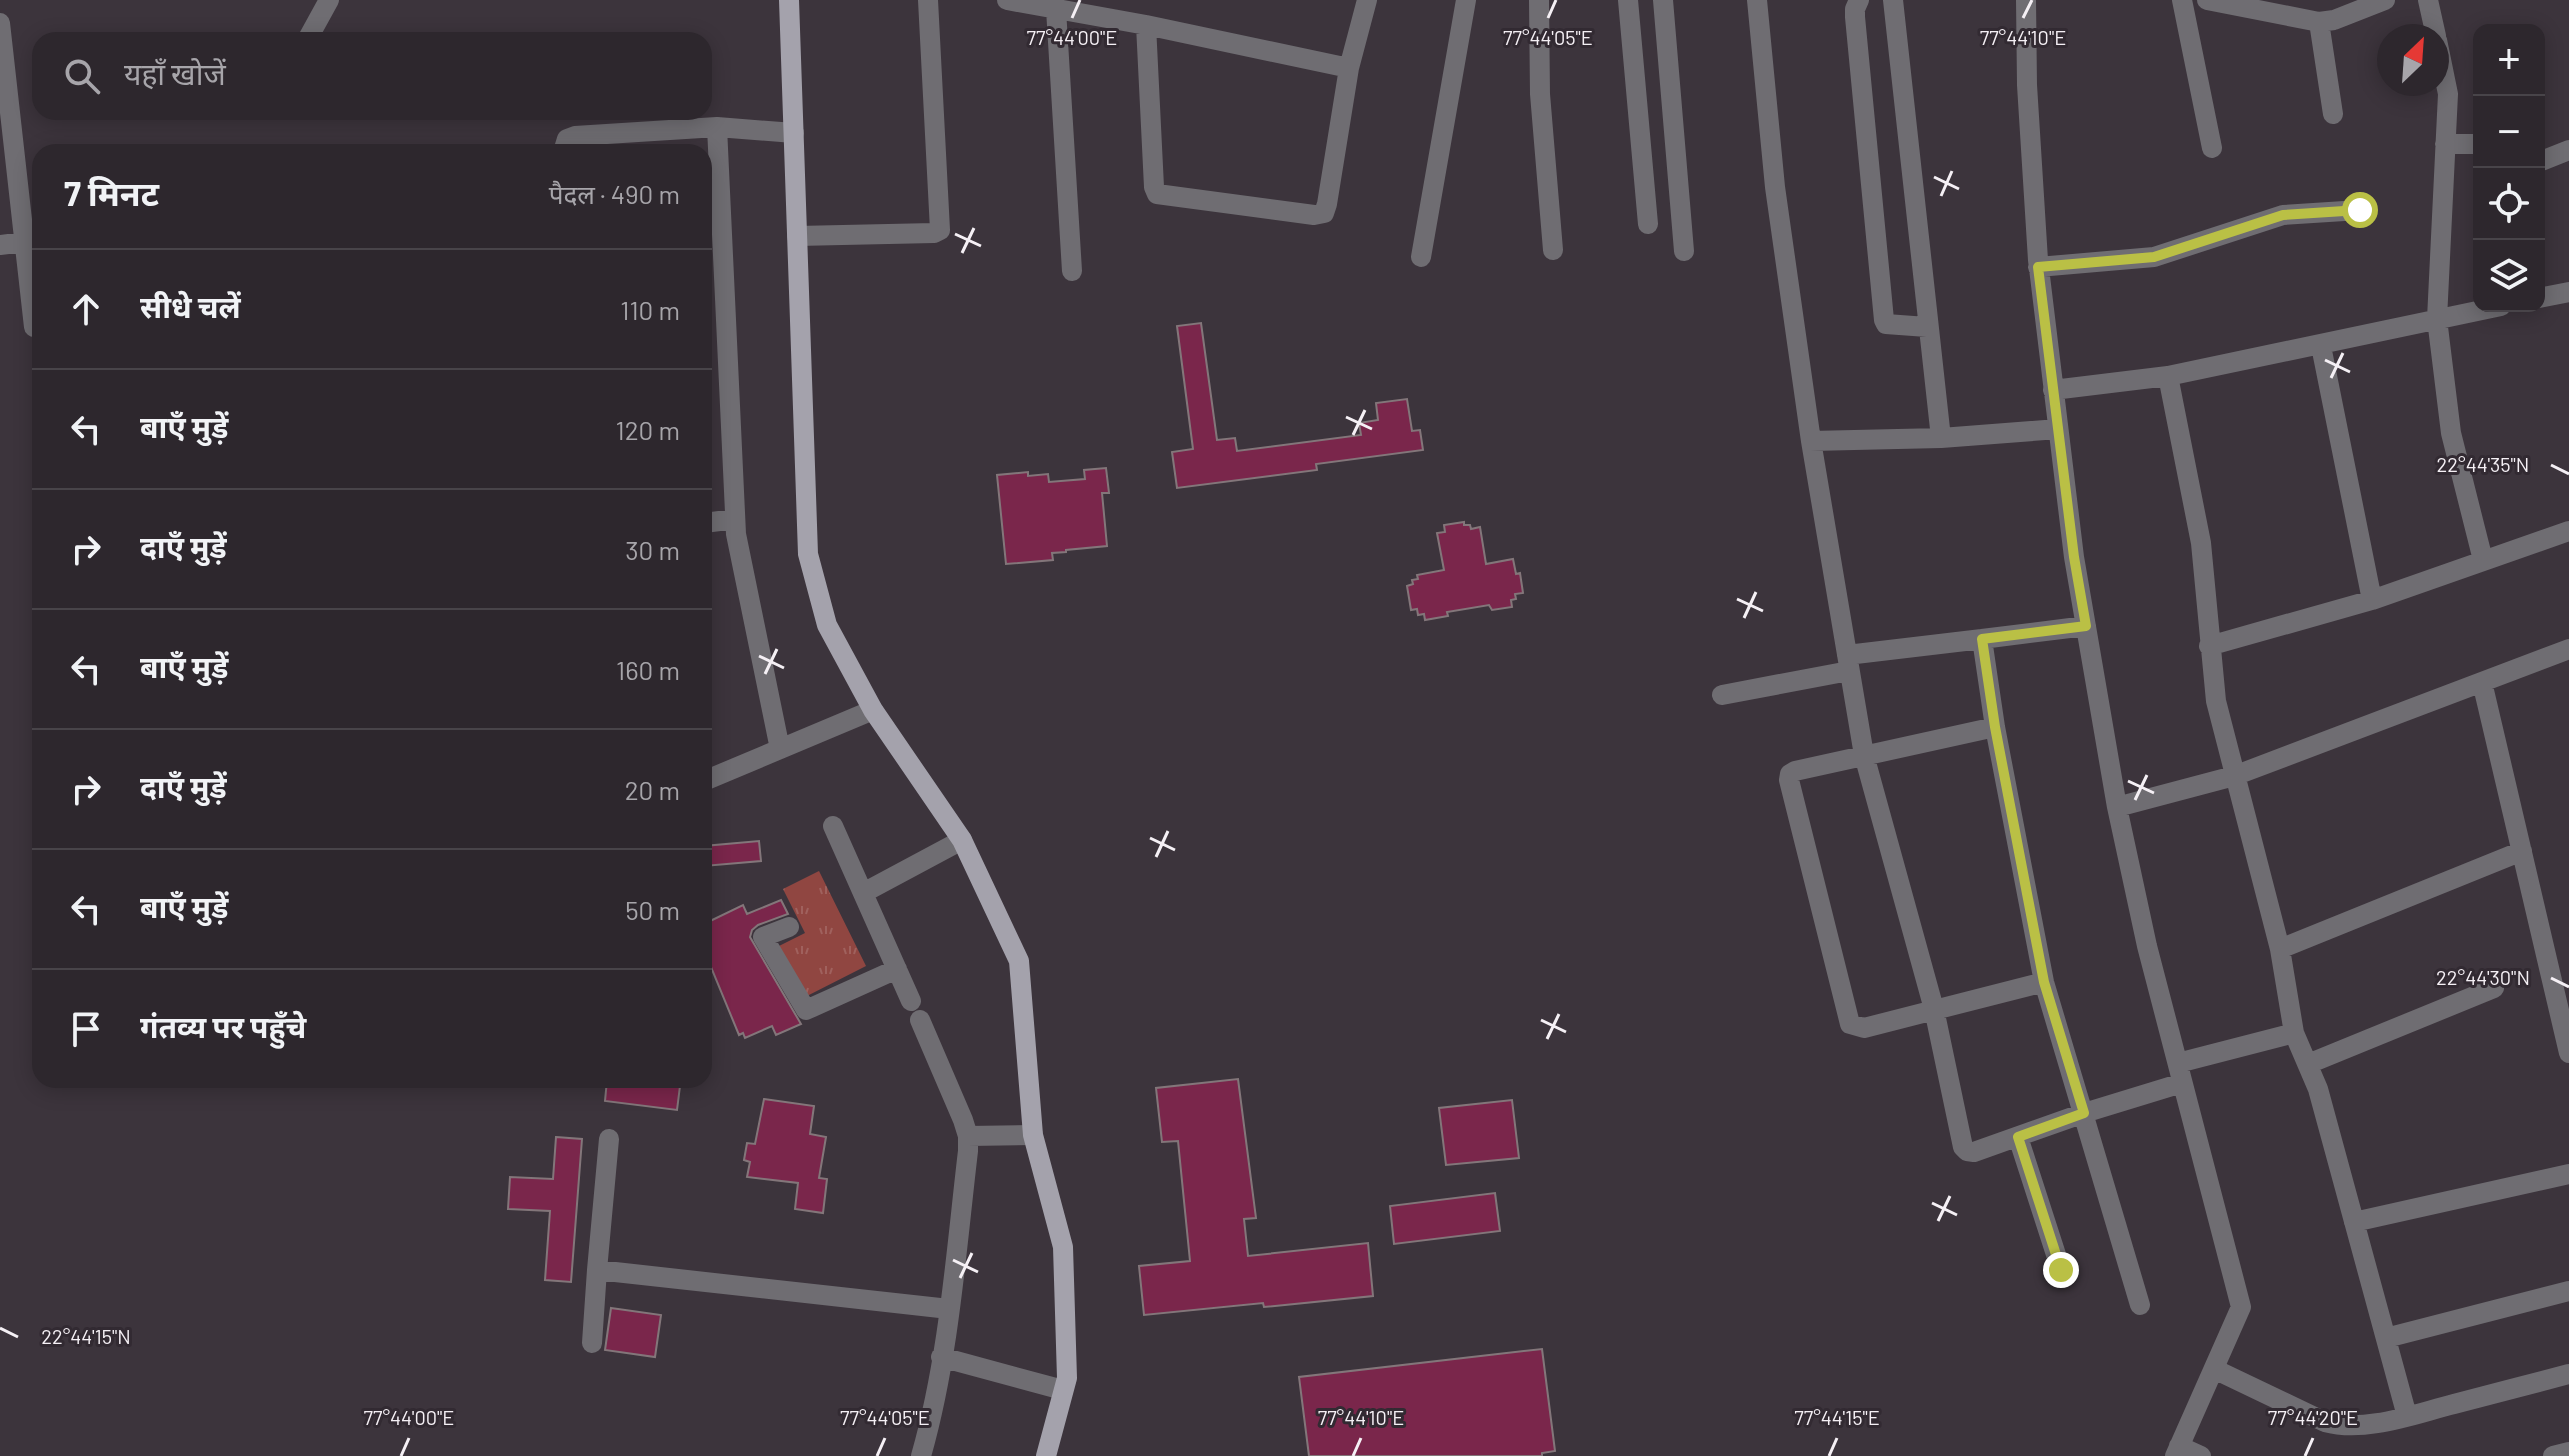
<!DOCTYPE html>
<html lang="hi">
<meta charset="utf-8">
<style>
body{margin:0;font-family:Barlow,"Noto Sans Devanagari",sans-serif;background:#352f35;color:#f1f3f6}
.controls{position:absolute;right:24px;top:24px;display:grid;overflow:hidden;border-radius:16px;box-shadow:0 4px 20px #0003}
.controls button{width:72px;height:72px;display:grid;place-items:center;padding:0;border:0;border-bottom:2px solid #484449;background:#2d272d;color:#f1f3f6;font:40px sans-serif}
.compass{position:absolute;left:2377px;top:24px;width:72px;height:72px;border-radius:50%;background:#2d272d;box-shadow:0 4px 20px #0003;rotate:25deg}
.stop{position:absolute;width:24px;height:24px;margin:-18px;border:6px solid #bac045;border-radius:50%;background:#fff}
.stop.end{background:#bac045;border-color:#fff;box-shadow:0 2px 8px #0008}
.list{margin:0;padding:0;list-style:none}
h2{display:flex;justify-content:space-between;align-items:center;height:104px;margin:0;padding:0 32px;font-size:34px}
h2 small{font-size:26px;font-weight:400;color:#a7a5aa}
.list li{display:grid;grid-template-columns:52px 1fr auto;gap:24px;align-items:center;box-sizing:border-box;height:120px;padding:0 32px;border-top:2px solid #484449}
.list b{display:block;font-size:30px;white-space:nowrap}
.list em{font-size:26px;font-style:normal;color:#a7a5aa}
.icon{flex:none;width:44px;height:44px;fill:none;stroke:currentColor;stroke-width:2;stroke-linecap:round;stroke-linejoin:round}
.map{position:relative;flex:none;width:2569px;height:1456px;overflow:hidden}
.search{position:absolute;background:#2d272d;box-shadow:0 4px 20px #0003;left:32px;top:32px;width:680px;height:88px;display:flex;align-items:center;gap:20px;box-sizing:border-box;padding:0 28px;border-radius:24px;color:#a7a5aa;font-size:30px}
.panel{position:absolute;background:#2d272d;box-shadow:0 4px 20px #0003;left:32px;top:144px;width:680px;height:944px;border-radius:24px}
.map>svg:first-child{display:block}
</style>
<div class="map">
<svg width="2569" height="1456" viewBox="0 0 2569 1456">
<defs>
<pattern id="grass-tufts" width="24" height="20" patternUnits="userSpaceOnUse" patternTransform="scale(2)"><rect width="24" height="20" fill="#904641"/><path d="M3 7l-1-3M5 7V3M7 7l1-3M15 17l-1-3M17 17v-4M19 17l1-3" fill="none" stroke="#a0615d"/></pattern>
</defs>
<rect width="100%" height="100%" fill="#3c343c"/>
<path fill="url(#grass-tufts)" d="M819,871l47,95 -63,32 -26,-51 28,-14 -22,-44z"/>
<path fill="#7a264b" stroke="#83767a" stroke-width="2" d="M1201,323l16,117 18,-2 2,13 124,-16 -2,-12 19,-3 -2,-17 31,-4 5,32 8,-1 3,20 -107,14 1,6 -140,18 -5,-36 21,-3 -16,-123z
M1106,468l3,25h-7l5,53 -41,4v2l-14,1 1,7 -47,4 -9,-89 31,-3v4l20,-2 1,8 36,-3 -1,-9z
M1464,522v3h6l1,4 9,-2 6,37 27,-5 3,15 4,-1 3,20 -8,1 1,5 -5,1 1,7 -20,3 -3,-5 -42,7 1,4 -23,4 -1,-6 -6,1 -1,-6 -6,1 -4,-24 6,-2 -1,-4 6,-1 -1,-4 27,-5 -7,-37 8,-1 -1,-7z
M759,841l2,20 -57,5v-20z
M781,900l7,14 -30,11 -6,5 -2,7 51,87 -25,11 -4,-9 -27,12 -2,-5 -4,2 -28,-68 -7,3v-46l39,-19 4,9z
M1238,1079l18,139 -12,1 4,37 120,-13 5,53 -109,11 -1,-4 -119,12 -5,-49 51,-5 -12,-120 -16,1 -6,-54z
M607,1080l73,6 -3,24 -72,-9z
M764,1099l50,7 -4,28 16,3 -7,41 8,1 -4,34 -28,-4 3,-26 -51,-6 3,-15 -6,-2 3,-17 8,1z
M1512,1100l7,58 -73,7 -7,-57z
M556,1137l26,2 -11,143 -26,-2 5,-69 -42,-2 2,-32 43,2z
M1495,1193l5,38 -106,13 -4,-38z
M611,1308l50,7 -6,42 -50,-7z
M1542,1349l13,102 -13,2v3h-233l-10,-79z"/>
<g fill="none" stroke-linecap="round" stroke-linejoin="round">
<path stroke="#6f6d72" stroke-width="20" d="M1007,0l139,25 203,43
M1539,0l1,94 13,156
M1628,0l20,224
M1663,0l21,251
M1757,0l18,187 36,254 53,314 70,254 29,138 4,4 7,1 110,-39 98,-30
M1859,0l-4,9v8l29,303 2,4 41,3
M1893,0l48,438
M2026,0l1,85 11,175 36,297 43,250 30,139 94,361 -66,149
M2182,0l30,148
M2207,0l112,22 15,-2 51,-20
M2428,0l8,36
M1056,9l16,262
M2319,22l14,92
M0,23l34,304
M1146,25l8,162 3,7 157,21 10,-2 3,-9 22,-136 18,-68
M307,40l22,-40
M2437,40l11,54 -11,225 14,114 32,127
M717,127l19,407 44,215
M2445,144h34
M563,152l4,-13 8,-3 142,-9 77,6
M2539,162l30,-12
M797,236l137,-3 6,-3 -12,-230
M0,245l24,-3
M1421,257l45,-257
M2038,267l116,-10 129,-42 77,-5
M2539,298l30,-6
M2321,346l51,254
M2168,376l33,167 15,158 64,248 14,84 24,56 89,327
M2053,390l115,-14 333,-70
M1811,441l130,-3 117,-9
M704,523l31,-4
M1982,639l104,-13
M2209,646l163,-46 197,-69
M1847,655l135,-16 13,88 49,255 96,323
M2482,682l87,371
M1722,695l127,-24
M1995,727l-200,44 -5,3 -1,6 61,244 14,4 180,-46
M704,781l169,-71
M2117,807l117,-31 335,-127
M833,826l78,175
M863,893l99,-53
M789,927l-26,10 43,73 91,-41
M2280,949l242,-98
M920,1020l43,100 5,16v15c-12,101 -19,207 -47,305
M2178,1063l116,-30
M2308,1064l186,-76
M968,1136l65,-1
M2018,1137l43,133
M609,1139l-12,131 352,39
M2354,1222l215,-48
M2386,1338l183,-47
M592,1343l5,-73
M941,1357l122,33
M2214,1369l111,53c41,11 89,-8 129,-18 38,-10 77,-20 115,-30
M2179,1446l22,10
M2553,1456l16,-4"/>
<path stroke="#a4a2ac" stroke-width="20" d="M789,0l19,554 19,71 46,85 89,130 57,121 14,174 30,112 4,131 -21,78"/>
</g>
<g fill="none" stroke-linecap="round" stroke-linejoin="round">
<path stroke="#bac045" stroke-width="10" d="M2061,1270l-43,-133 66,-24 -40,-131 -49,-255 -13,-88 104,-13 -12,-69 -36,-290 116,-10 129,-42 77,-5"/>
</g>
<path fill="none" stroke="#f5f0f5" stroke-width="3" d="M1072,18l8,-18M1548,18l8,-18M2023,18l9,-18M1934,177l25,12M1941,196l11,-25M955,234l26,12M962,253l12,-25M2325,360l25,12M2331,378l12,-25M1346,417l26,12M1353,435l12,-25M2551,465l18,9M1737,599l26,12M1744,618l12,-26M759,656l25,12M765,674l12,-25M2128,781l26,12M2135,800l12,-25M1150,838l25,12M1156,857l12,-26M2551,978l18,9M1541,1020l25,12M1547,1039l12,-25M1932,1203l25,12M1938,1221l12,-25M953,1260l25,12M960,1278l12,-25M0,1328l18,9M401,1456l8,-18M877,1456l8,-18M1353,1456l8,-18M1829,1456l8,-18M2305,1456l8,-18"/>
<g font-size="20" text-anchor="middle" fill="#f5f0f5" stroke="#322a32" stroke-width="6" stroke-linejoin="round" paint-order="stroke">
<text x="1072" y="45">77°44'00"E</text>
<text x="1548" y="45">77°44'05"E</text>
<text x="2023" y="45">77°44'10"E</text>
<text x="2483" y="472">22°44'35"N</text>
<text x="2483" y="985">22°44'30"N</text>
<text x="86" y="1344">22°44'15"N</text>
<text x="409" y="1425">77°44'00"E</text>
<text x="1837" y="1425">77°44'15"E</text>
<text x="885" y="1425">77°44'05"E</text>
<text x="1361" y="1425">77°44'10"E</text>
<text x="2313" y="1425">77°44'20"E</text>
</g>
</svg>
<div class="controls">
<button>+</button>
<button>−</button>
<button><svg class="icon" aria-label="locate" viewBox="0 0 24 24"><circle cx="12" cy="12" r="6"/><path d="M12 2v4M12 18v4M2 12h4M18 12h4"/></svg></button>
<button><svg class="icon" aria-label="layers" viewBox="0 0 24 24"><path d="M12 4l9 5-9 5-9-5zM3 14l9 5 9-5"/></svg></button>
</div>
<svg class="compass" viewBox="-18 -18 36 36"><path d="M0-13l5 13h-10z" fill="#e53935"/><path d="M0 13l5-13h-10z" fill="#a7a5aa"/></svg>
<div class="stop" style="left:2360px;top:210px"></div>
<div class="stop end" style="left:2061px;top:1270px"></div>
<div class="search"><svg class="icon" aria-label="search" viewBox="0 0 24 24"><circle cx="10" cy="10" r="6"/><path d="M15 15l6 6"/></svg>यहाँ खोजें</div>
<section class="panel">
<h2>7 मिनट<small>पैदल · 490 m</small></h2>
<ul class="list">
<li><svg class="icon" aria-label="ahead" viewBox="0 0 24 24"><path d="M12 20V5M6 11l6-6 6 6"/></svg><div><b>सीधे चलें</b></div><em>110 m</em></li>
<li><svg class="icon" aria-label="left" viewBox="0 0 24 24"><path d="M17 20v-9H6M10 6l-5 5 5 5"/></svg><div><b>बाएँ मुड़ें</b></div><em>120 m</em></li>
<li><svg class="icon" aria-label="right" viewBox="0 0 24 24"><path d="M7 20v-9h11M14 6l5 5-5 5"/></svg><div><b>दाएँ मुड़ें</b></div><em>30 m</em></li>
<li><svg class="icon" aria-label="left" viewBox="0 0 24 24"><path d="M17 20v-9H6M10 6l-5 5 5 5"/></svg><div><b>बाएँ मुड़ें</b></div><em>160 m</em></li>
<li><svg class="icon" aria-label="right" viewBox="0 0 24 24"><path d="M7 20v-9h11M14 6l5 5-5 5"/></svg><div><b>दाएँ मुड़ें</b></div><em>20 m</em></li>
<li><svg class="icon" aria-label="left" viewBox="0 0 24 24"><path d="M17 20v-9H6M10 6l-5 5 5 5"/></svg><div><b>बाएँ मुड़ें</b></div><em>50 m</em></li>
<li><svg class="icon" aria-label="arrive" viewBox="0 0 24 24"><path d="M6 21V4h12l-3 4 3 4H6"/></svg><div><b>गंतव्य पर पहुँचे</b></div></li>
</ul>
</section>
</div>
